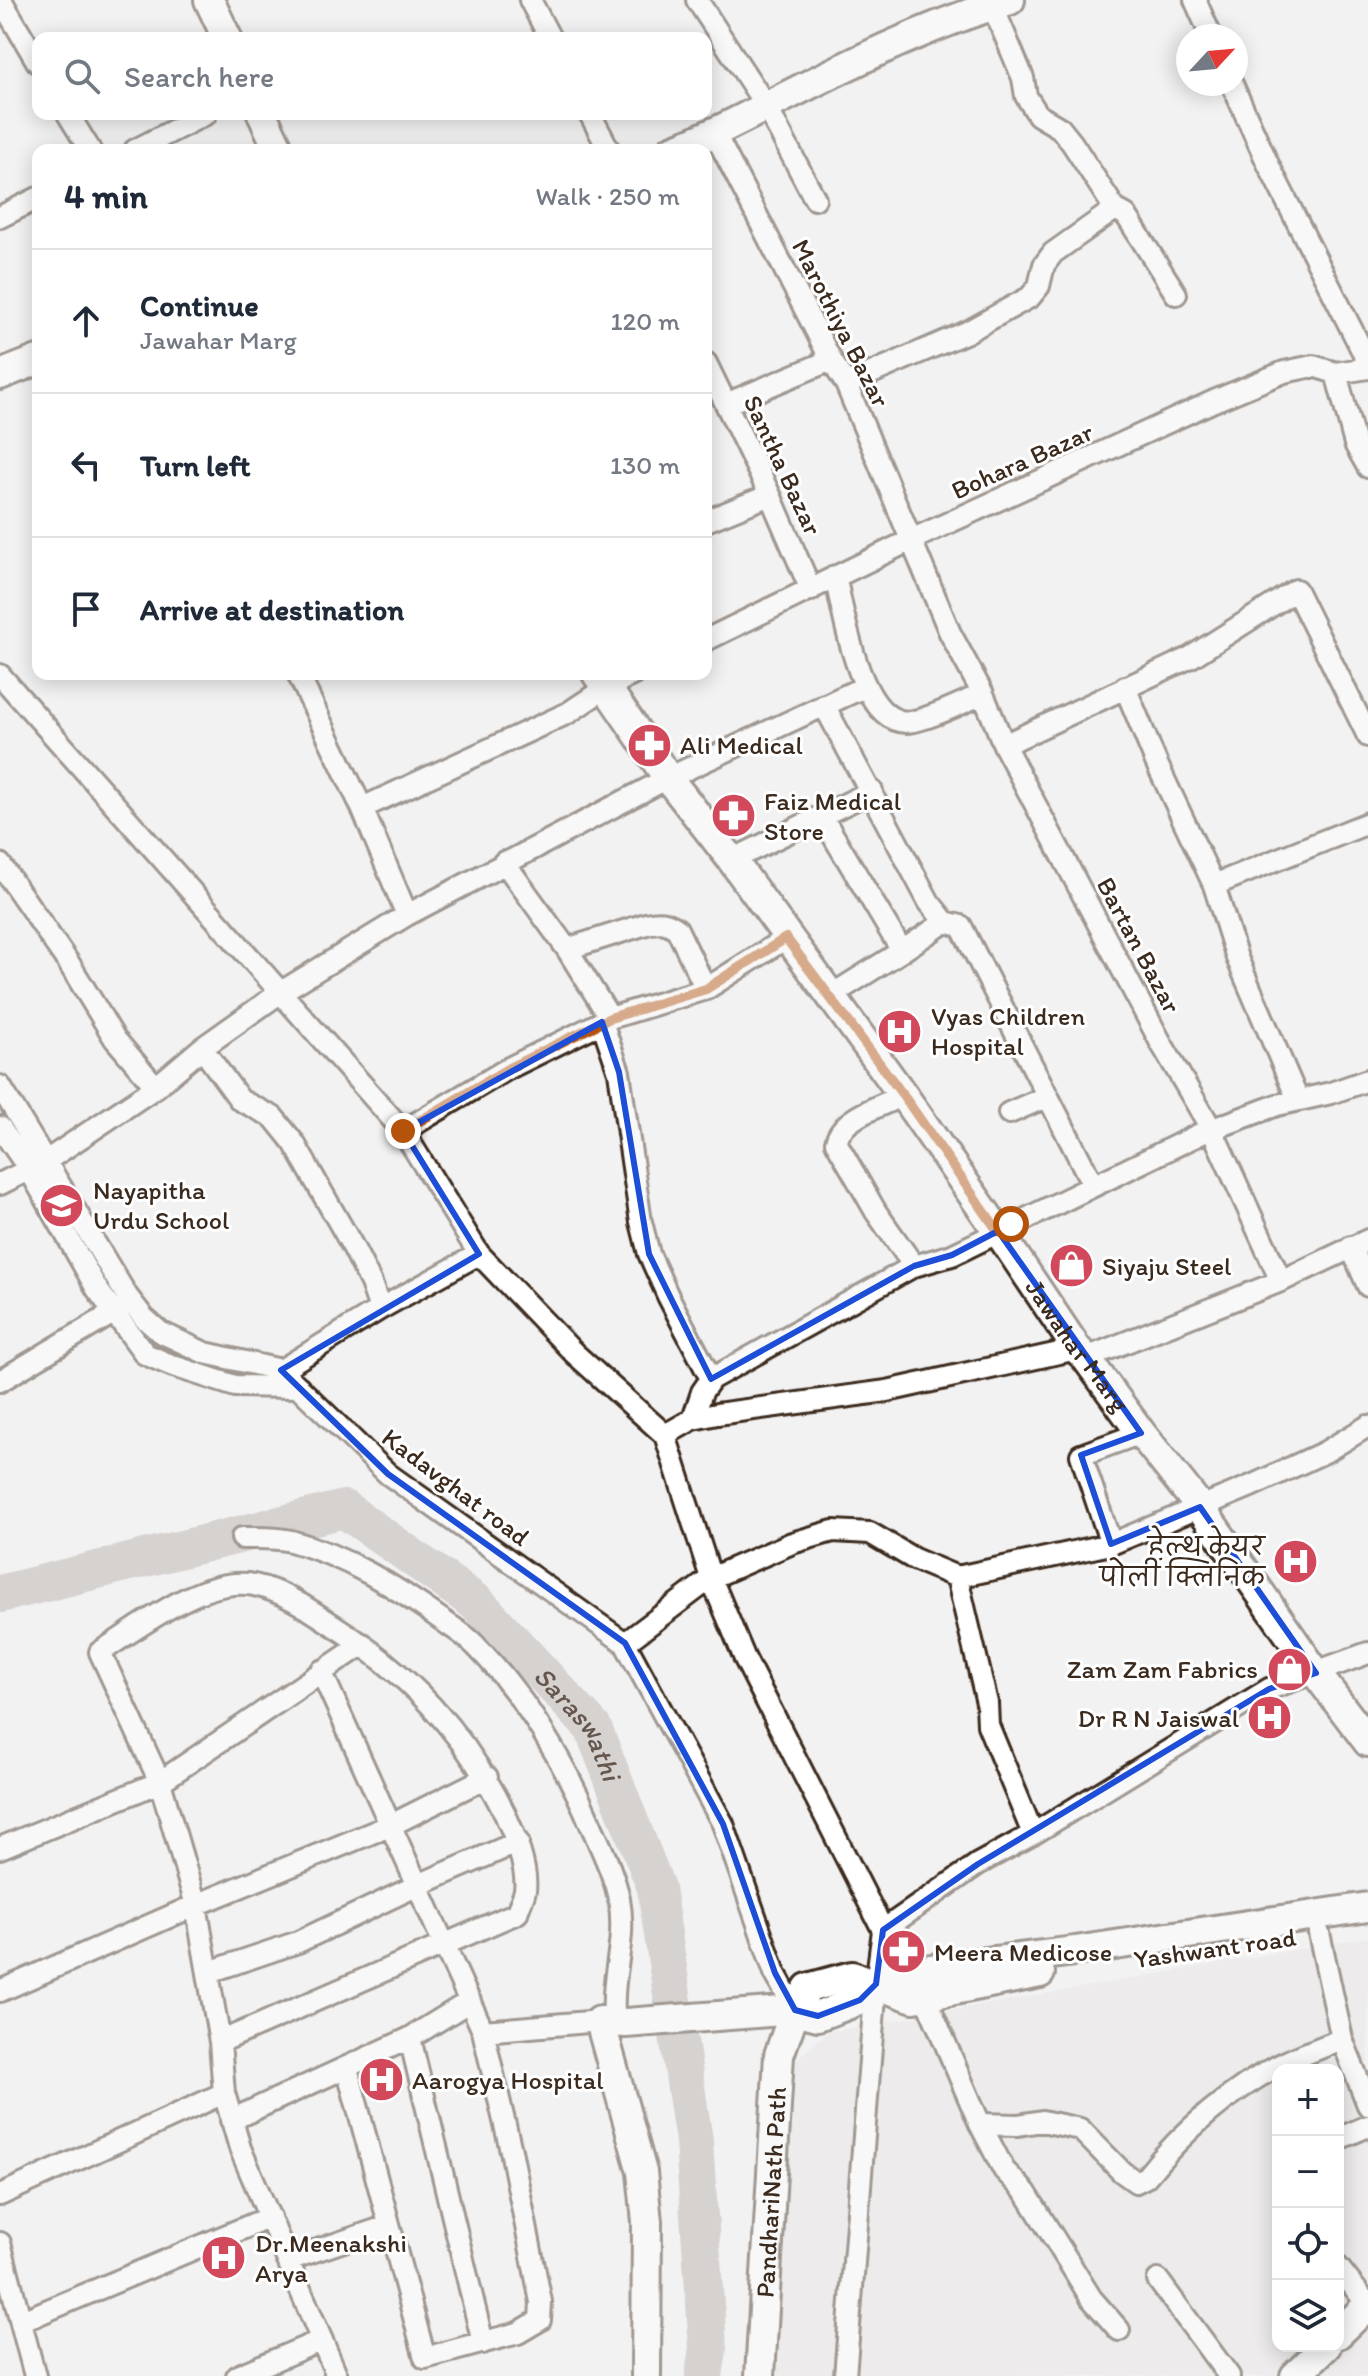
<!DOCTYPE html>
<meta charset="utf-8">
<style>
body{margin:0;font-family:Itim,"Playpen Sans Deva",sans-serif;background:#f6f6f7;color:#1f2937}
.controls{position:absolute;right:24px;bottom:24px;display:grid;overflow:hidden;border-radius:16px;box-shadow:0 4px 20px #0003}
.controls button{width:72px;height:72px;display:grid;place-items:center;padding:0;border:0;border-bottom:2px solid #e0e1e3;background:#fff;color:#1f2937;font:40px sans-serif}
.compass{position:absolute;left:1176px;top:24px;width:72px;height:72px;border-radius:50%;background:#fff;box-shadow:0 4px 20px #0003;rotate:64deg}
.stop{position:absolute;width:24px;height:24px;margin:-18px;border:6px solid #b45309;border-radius:50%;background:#fff}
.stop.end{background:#b45309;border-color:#fff;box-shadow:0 2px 8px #0008}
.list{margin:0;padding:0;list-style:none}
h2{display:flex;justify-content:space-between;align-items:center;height:104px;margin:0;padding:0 32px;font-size:34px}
h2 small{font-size:26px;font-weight:400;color:#747a83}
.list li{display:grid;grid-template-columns:52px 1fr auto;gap:24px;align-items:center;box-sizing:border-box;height:144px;padding:0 32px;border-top:2px solid #e0e1e3}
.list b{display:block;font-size:30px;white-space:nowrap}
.list p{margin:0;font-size:26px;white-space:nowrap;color:#747a83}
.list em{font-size:26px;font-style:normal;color:#747a83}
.icon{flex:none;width:44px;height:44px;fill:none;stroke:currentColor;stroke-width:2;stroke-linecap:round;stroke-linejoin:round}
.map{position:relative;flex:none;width:1368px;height:2376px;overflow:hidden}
.search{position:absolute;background:#fff;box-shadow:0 4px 20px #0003;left:32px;top:32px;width:680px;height:88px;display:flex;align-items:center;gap:20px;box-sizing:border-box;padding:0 28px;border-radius:16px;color:#747a83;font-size:30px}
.panel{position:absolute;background:#fff;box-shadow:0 4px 20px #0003;left:32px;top:144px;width:680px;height:536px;border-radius:16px}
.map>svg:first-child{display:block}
</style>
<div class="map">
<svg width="1368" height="2376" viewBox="0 0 1368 2376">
<rect width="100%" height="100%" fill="#f3f2f2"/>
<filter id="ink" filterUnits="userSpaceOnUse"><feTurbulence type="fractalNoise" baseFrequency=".0125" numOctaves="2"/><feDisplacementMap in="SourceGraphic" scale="16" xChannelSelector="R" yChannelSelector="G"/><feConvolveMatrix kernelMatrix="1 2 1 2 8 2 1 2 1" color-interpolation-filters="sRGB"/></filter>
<g filter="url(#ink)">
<path fill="#e6e3e2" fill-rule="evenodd" d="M1368,1937v439h-595l19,-313 36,-31zM1278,2070h60v276h-60z"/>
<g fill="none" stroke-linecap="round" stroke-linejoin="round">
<path stroke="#b2aba7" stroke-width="38" id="s1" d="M0,1594l344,-85 133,94 116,125 63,160 38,253 14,207 -4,28"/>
<defs>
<path id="street" d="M1,0l37,63
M530,0l20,38
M697,0l69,106 49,93
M990,0l33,78 3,18 12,19 22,13 12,15 43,66
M1195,0l16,36
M1232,84l36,80 100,198
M68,114l22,36
M590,114l19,36
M715,134l116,226 15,24 104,249 33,61 21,51 157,298 51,87 69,151
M135,150l71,-36
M0,217l38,-19
M706,363l64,132 41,95
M1336,373l19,71 13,23
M846,384l121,-52 63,-35 9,-11 5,-21 9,-12 62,-44 11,6 50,79
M726,404l105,-44
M706,521l64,-26
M835,576c9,36 25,157 79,145 23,-5 47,-18 69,-27
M706,640l205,-100 303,-139 70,-29 29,-6 23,7 32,-5
M298,674l64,134 45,107
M0,675l403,456 76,123 95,99 91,82 46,143 34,81 138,271 -7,54 -31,392
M1125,687l31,75 58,123 23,73 61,142
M824,705l105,197 16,20 16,4 132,259
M1004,745l187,-88 105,-67 72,146
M362,808l206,-95 39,-26 27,-13
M822,817l80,134 43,-29
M732,860l140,-69
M504,862l63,87
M0,864l70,101 45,74 41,48
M1214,885l154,-62
M830,996l72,-45
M610,1018l-43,-69 79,-25c13,-3 20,-3 31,5l29,60
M602,1022l17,50 22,150 8,32 19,42 43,83
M202,1048l38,52 33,17 21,26 59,104 18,36 9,26
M0,1086l127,210 17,22 16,14 45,21 76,17 107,104 237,169 98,181 52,149 20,37
M903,1095c-21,11 -62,22 -67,47l40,70 38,54
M1009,1113l39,-17
M0,1127l29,42 68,120 48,65 28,12 62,20 64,1
M403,1131l106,-63 101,-50 96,-29 80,-51
M0,1184l46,-23 110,-74 46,-39 79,-56 126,-77 261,-137 196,-91
M1351,1247l17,39
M1086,1358l195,-77 87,-41
M281,1370l99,-61 99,-55
M0,1381l123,-74
M693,1419l9,-27 9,-13 203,-113 38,-11 250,-122 75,-28 54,-12 37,-13
M665,1435l28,-16 24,-5 170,-23 190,-42
M242,1538c16,0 34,-1 49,3 55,15 105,46 151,79 11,8 25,16 34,26 47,47 89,117 115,179 10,23 23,49 28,74 8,44 -8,73 -5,114l12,10
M1111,1544l-30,-89 60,-22
M957,1577l30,126 1,22 45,109
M625,1643l86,-65 81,-35 41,-12 37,2 44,26 43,18 154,-33 140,-58 74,-34 43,-26
M321,1671l162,360 29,124 29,147 -1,18 -22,13 -93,25 -78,-290
M0,1848l160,-66 203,-138
M883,1930l95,-66 55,-30 236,-145 99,-36
M1319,1933l23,106 26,66
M209,1972l89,-30 118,-56 102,-44
M0,1991l196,-86 195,-80 96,-48
M925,1996l55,128 24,46 22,23 65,105 28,32
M483,2031l117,-10
M410,2038l73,305
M220,2042l297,-129c2,-8 7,-16 8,-23 3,-21 -11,-57 -20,-76 -41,-83 -98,-142 -175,-191 -24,-16 -48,-32 -76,-38 -51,-10 -113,42 -154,67l60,130 36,123 24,137 4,51 16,55 97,228
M231,2120l179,-82 60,-37
M980,2124l38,1 24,-4 38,8 42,43 14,10 10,-5c36,-45 86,-89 138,-114 19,-9 39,-16 58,-24
M1338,2139l30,-13
M0,2195l224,-102
M0,2243l35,133
M288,2260l100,-34
M1338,2267l30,38
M1158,2280l71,96
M22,2321l248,-104
M237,2376l85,-36"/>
<g id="secondary">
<path d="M209,0l18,38"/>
<path d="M262,114l17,36"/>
<path d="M672,150c35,-13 62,-27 95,-44 78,-40 158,-80 243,-106"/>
<path d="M0,375l38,-15"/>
<path id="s2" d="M597,674l71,104 64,82 171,235 95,136 79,118 9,9 55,75 59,74 116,166 52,69"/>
<path d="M1338,2334l30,-29"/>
<path d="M646,2376l1,-154 -5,-50 -42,-151 26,2 169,-13 23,6 42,-16 16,-16 31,-12 168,-21 293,-44"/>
<path id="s3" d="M760,2376l19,-321 16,-45 13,-22 44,-12 62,22 126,-25"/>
<path d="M1295,2376l31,-30"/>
</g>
</defs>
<use href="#street" stroke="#3b2a1e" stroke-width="26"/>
<use href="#secondary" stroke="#3b2a1e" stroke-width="34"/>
<use href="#street" stroke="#fff" stroke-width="20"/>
<use href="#secondary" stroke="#fff" stroke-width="28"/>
</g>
</g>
<g fill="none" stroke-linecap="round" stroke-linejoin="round" filter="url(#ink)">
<path stroke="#b45309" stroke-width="10" d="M403,1131l106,-63 101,-50 96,-29 80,-51 117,157 95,136 13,-7"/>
</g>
<path d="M0 0H1368V2376H0ZM602,1022l17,50 30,182 62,125 203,-113 38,-11 46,-24 143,202 -60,22 30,89 89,-37 116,166 -47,16 -291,175 -95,66 -7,54 -16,16 -42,16 -23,-6 -20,-37 -52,-149 -98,-181 -237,-169 -107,-104 198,-116 -76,-123z" fill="#f3f2f2" fill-opacity=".55" fill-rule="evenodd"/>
<path fill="none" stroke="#1d4ed8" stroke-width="6" stroke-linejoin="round" d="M602,1022l17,50 30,182 62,125 203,-113 38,-11 46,-24 143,202 -60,22 30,89 89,-37 116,166 -47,16 -291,175 -95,66 -7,54 -16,16 -42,16 -23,-6 -20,-37 -52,-149 -98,-181 -237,-169 -107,-104 198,-116 -76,-123z"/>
<defs>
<symbol id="pharmacy-disc" viewBox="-11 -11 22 22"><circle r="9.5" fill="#d1495b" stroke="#fff"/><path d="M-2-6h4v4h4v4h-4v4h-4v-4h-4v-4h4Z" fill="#fff"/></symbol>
<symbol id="hospital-disc" viewBox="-11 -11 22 22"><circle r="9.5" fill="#d1495b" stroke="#fff"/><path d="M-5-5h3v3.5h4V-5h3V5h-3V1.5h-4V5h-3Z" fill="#fff"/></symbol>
<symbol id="school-disc" viewBox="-11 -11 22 22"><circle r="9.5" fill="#d1495b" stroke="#fff"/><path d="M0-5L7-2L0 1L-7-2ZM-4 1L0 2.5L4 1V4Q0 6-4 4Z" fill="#fff"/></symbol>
<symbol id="shop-disc" viewBox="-11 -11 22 22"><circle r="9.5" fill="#d1495b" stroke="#fff"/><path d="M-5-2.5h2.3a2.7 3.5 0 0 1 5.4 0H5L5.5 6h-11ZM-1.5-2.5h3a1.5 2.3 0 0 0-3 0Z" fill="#fff"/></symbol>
</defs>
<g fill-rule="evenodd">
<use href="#pharmacy-disc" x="624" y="720" width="51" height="51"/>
<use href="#pharmacy-disc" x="708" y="790" width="51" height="51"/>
<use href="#hospital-disc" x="874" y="1006" width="51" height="51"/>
<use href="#school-disc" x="36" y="1180" width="51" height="51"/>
<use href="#shop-disc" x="1046" y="1240" width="51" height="51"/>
<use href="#hospital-disc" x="1270" y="1536" width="51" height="51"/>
<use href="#shop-disc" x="1264" y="1644" width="51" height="51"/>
<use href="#hospital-disc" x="1244" y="1692" width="51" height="51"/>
<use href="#pharmacy-disc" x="878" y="1926" width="51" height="51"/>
<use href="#hospital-disc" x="356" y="2054" width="51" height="51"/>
<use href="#hospital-disc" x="198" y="2232" width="51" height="51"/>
</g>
<g text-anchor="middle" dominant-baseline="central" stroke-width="6" stroke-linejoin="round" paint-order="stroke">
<g font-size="26" fill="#3b2a1e" stroke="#fff">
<text transform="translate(841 323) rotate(63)">Marothiya Bazar</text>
<text transform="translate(1022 461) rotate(-24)">Bohara Bazar</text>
<text transform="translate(783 465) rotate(65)">Santha Bazar</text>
<text transform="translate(1139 945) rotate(62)">Bartan Bazar</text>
<text stroke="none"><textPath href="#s2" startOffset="826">Jawahar Marg</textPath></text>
<text transform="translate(456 1487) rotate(37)">Kadavghat road</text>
<text transform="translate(1215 1948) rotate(-8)">Yashwant road</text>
<text stroke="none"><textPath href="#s3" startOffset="184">PandhariNath Path</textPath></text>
</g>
<g font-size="26" fill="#3b2a1e" stroke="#fff" text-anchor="start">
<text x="680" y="745">Ali Medical</text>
<text x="764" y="801">Faiz Medical<tspan x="764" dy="30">Store</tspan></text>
<text x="931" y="1016">Vyas Children<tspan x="931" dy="30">Hospital</tspan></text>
<text x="93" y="1190">Nayapitha<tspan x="93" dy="30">Urdu School</tspan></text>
<text x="1102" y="1266">Siyaju Steel</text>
<text x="1265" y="1547" text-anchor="end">हेल्थ केयर<tspan x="1265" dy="30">पोली क्लिनिक</tspan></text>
<text x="1258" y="1669" text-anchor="end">Zam Zam Fabrics</text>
<text x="1239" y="1718" text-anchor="end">Dr R N Jaiswal</text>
<text x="934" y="1952">Meera Medicose</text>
<text x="412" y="2080">Aarogya Hospital</text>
<text x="255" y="2243">Dr.Meenakshi<tspan x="255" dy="30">Arya</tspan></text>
</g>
<g font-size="28" font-style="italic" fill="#65574e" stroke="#fff">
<text stroke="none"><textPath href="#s1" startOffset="676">Saraswathi</textPath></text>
</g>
</g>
</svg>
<div class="controls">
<button>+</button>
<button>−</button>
<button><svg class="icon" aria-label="locate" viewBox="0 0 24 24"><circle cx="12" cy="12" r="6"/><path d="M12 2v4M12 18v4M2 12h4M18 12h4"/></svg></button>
<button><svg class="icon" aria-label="layers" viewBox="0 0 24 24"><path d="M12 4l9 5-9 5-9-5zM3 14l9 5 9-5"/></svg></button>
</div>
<svg class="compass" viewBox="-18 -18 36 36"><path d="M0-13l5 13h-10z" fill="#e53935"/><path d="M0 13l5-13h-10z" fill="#747a83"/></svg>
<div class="stop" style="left:1011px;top:1224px"></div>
<div class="stop end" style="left:403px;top:1131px"></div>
<div class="search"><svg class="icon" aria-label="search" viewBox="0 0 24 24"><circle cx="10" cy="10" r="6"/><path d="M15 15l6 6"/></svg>Search here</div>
<section class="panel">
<h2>4 min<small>Walk · 250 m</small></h2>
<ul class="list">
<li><svg class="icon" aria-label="ahead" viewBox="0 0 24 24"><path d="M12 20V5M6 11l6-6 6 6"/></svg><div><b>Continue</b><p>Jawahar Marg</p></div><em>120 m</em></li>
<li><svg class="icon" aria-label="left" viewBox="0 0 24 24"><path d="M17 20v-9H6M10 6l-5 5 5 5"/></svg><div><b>Turn left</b></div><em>130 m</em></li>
<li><svg class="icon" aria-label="arrive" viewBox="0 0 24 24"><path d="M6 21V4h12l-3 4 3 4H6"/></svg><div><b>Arrive at destination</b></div></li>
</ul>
</section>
</div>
